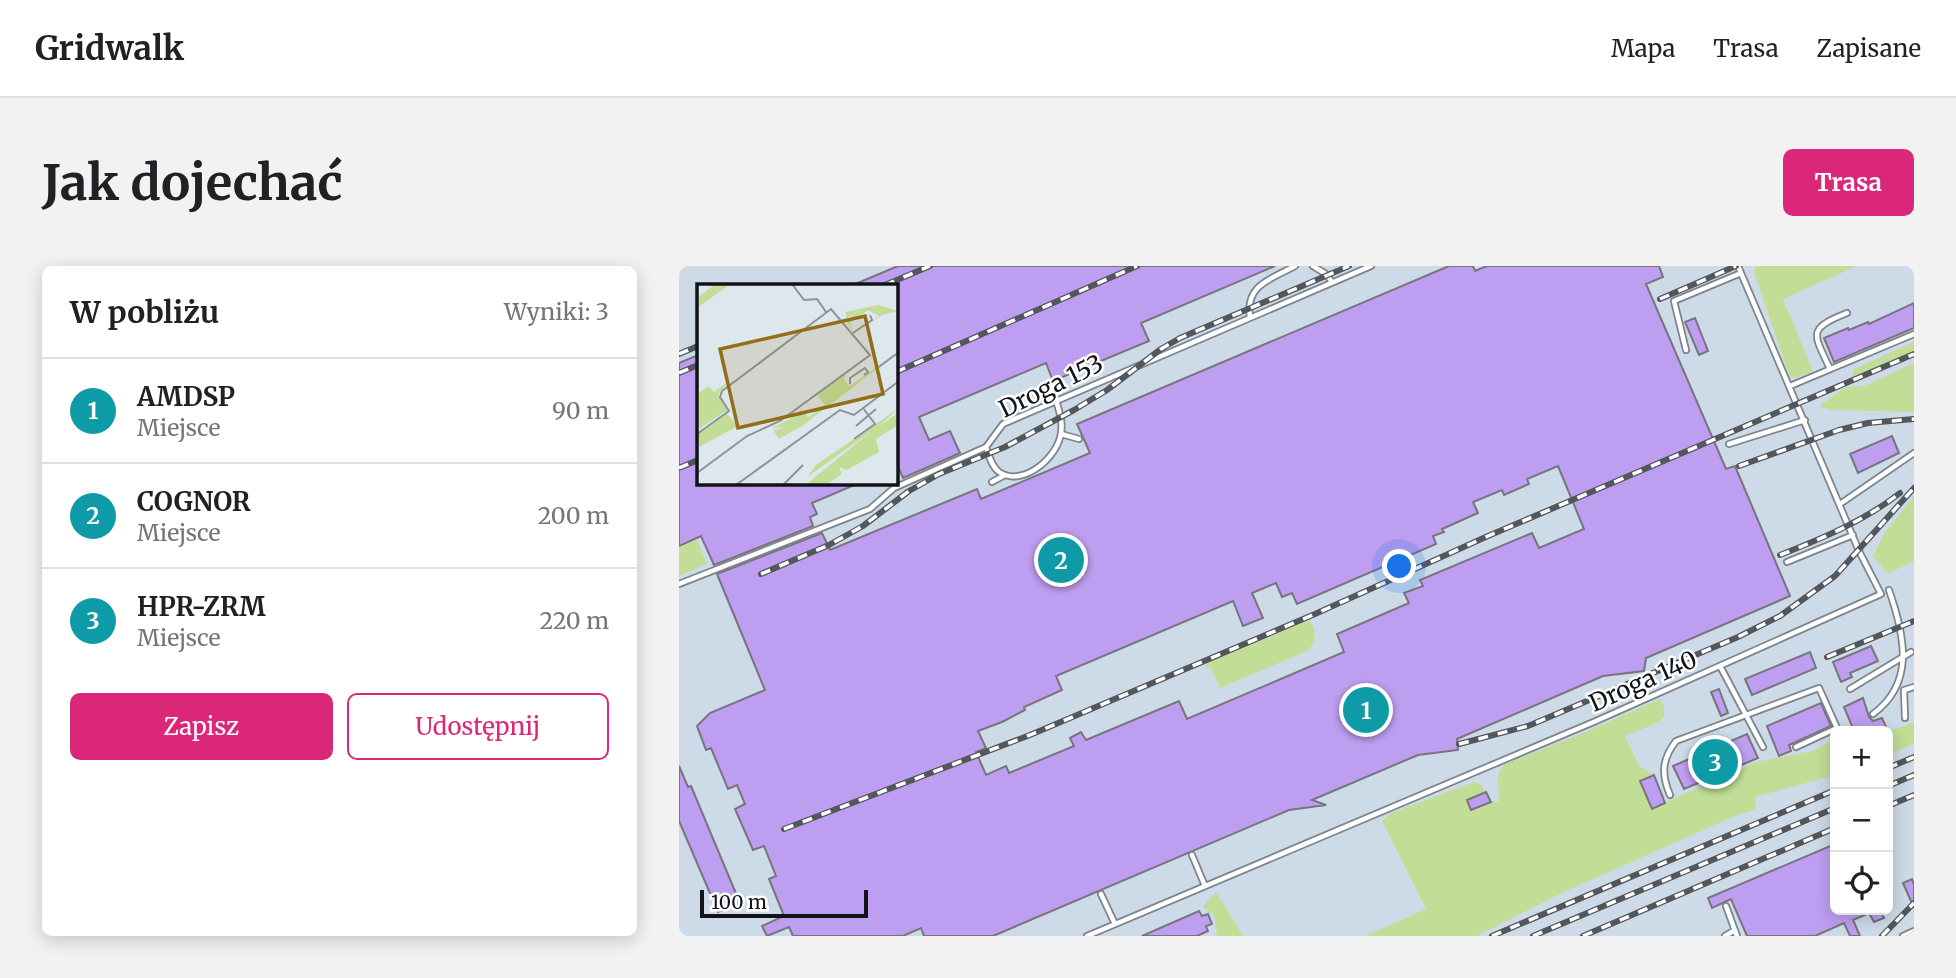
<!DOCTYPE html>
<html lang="pl">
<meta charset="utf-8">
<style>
body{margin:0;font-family:Merriweather,serif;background:#f2f2f2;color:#202124}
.controls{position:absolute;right:21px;bottom:21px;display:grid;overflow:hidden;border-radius:10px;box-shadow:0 4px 18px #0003}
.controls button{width:63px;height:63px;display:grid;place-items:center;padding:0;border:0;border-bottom:2px solid #e0e0e0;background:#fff;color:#202124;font:35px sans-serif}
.scale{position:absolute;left:21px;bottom:18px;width:168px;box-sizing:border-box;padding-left:7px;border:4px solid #111416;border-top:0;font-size:19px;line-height:24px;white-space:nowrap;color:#111416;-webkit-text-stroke:5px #fff;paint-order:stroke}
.you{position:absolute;left:721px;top:301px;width:24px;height:24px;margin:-18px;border:5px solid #fff;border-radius:50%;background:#1a73e8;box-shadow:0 0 0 10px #1a73e833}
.badge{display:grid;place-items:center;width:46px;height:46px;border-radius:50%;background:#db2777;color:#fff;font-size:23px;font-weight:700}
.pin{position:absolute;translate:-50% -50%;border:4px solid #fff;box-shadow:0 2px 7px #0006}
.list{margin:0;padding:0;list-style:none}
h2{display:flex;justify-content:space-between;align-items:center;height:91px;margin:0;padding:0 28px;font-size:30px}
h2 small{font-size:23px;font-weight:400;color:#757577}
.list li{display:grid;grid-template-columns:46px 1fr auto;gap:21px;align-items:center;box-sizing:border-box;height:105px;padding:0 28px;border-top:2px solid #e0e0e0}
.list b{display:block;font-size:26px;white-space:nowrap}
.list p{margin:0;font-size:23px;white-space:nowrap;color:#757577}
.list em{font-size:23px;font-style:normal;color:#757577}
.actions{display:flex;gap:14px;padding:21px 28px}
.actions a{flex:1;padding:16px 0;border:2px solid #db2777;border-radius:10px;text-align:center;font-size:24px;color:#db2777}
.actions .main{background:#db2777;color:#fff}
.icon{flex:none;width:38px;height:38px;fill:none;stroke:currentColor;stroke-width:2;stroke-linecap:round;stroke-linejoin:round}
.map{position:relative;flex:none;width:1235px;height:670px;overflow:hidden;border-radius:10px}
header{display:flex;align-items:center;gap:42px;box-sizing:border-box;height:98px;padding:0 35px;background:#fff;border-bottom:2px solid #e0e0e0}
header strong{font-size:33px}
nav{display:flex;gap:38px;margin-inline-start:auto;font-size:24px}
.intro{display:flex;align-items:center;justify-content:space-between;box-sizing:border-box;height:168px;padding:0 42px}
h1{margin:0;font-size:49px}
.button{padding:18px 32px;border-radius:10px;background:#db2777;color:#fff;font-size:24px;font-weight:700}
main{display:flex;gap:42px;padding:0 42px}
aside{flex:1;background:#fff;border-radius:10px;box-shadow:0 4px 18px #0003}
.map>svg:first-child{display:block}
</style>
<header>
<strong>Gridwalk</strong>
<nav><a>Mapa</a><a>Trasa</a><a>Zapisane</a></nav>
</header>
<div class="intro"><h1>Jak dojechać</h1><a class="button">Trasa</a></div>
<main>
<aside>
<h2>W pobliżu<small>Wyniki: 3</small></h2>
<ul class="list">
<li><span class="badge" style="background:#0f9aa8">1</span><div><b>AMDSP</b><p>Miejsce</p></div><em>90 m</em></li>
<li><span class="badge" style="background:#0f9aa8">2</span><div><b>COGNOR</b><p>Miejsce</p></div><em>200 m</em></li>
<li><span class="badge" style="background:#0f9aa8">3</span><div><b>HPR-ZRM</b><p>Miejsce</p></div><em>220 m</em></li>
</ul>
<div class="actions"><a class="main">Zapisz</a><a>Udostępnij</a></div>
</aside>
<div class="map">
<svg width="1235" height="670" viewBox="0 0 1235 670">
<rect width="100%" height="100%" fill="#dee6ee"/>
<path fill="#cddbe8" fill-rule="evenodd" d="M0,0h1235v670h-1235zM19,19h198v198h-198zM1156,465h53v179h-53z"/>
<path fill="#c1dd96" d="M1080,0h98l-74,33 30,72 -19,7 -5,-3 -36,-106z
M1235,76v9l-62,27 2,-9z
M1235,97v49l-83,-2 -12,-4 27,-19 19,-1z
M1235,230v65l-23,11 -6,-1 -12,-15 13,-25z
M17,272l11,26 -28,12v-30z
M630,354c8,10 7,20 0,30l-89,38 -9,-21 -4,1 -2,-4z
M981,433l4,8v10l-5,5 -34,14 14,30 15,9 -14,6 12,27 104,-46 57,-11 22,-13v37l-80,22 1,12 -21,7 -171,76 -87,44h-112l61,-27 -44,-88 7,-7 85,-32 6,2 6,8 -18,8 30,2c4,-18 -7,-22 7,-38l76,-30z
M1235,456v21l-26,12v-23z
M537,626l27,44h-26l-3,-21 -11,-8z"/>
<path fill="#be9ef0" stroke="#77747d" stroke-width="2" fill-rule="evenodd" d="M219,0h377l-134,57 8,18 -96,40 -7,-18 -127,54 10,23 21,-9 10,22 -57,25 -7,-16v-177h-43z
M770,0h24l2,5 12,-5h172l4,11 -17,7 80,185 9,-3 55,130 -144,62 -2,13 -41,5 -146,63 1,11 -40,5 -106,45 14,5 -37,5 -296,126h-69l-3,-8 -18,8h-110l-4,-9 -22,9 -5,-10 22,-10 -15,-37 7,-3 -12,-30 -11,4 -18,-41 10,-5 -8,-19 -9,4 -17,-41 -5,2 -9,-24 13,-13 55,-23 -48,-116 105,-41 8,17 147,-61 4,10 109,-46 -13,-29zM879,200l26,63 -45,19 -7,-15 -112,47 3,6 -19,7 5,10 -72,31 7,18 -157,67 -8,-18 -93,39 -5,-8 -11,6 4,8 -65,27 -3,-7 -20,9 -10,-23 10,-4 -8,-17 24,-9 23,-12 -1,-3 38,-17 -6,-14 177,-75 10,25 20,-8 -11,-25 24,-10 6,14 10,-4 5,11 139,-60 -3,-8 11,-4 -2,-3 36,-16 -5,-11 29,-12 2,5 25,-11 -2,-5z
M1235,37v25l-80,34 -10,-24 24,-10 1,2 19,-8 1,2z
M1016,52l13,33 -9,4 -14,-33z
M19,89v128h161l-47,20 5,11 -7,3 3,9 -99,39 -13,-29 -22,10v-183z
M1213,170l7,17 -41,20 -8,-19z
M1192,380l7,15 -28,12 2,4 -11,5 -8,-20z
M1131,386l6,16 -64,27 -7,-16z
M1040,423l9,24 -7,3 -10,-24z
M1184,432l6,19 4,4 9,-3 6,13h-34l-10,-24z
M1142,437l10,23 -42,19 2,6 -12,5 -12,-30z
M1068,468l11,24 -74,31 -11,-23z
M0,500l9,21 3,-1 49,117 -22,9 -39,-91z
M975,509l11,28 -13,6 -12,-28z
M807,526l5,10 -20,8 -4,-10z
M1156,578v66h45l4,8 -10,4 -5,-9 -16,7 7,16h-10l-6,-13 -29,13h-68l-16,-37 -19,9 -4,-10z
M1233,613l2,6v23l-11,-25z
M520,645l3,5 6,-2 4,10 -6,2 2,5 -11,5h-55z"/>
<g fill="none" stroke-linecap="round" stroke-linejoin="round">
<defs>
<path id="lane" d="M634,0l13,8 6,8
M571,51c-5,-32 21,-38 45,-51
M1007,84l-12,-49 67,-28
M1151,103c-16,-35 -24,-40 17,-56
M1111,120l124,-52
M382,168l18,5
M1050,178l76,-24
M307,181c3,8 5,19 13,25 24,16 59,-15 62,-39 2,-12 -2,-22 -5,-33
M313,216l13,-7
M1161,238l74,-51
M1108,296l66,-27
M0,318l191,-75 24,-21 92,-41 17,-23 368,-158
M1041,400l43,81
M1171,423l61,-37
M1194,448c41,-30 33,-75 16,-124
M1226,452l-1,-28 10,-3
M991,529c-9,-21 -8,-36 6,-54l143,-53 18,40 -41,19
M513,589l13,31
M422,628l14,30
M1047,640l11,30
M408,670l509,-215 285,-127 -22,-43 -121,-285
M1046,670l10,-6
M1224,670l11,-5"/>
</defs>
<use href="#lane" stroke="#7d848b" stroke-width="8"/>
<use href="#lane" stroke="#fff" stroke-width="4.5"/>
<defs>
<path id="rail" d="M206,19l45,-19
M981,33l76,-33
M0,88l19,-8
M217,106l241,-106
M0,107l19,-8
M1060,200l100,-36 29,-7 46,-4
M0,202l19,-8
M1101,289c43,-17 84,-34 120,-62
M82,308l68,-29 34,-19 46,-35 30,-17 66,-27 69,-37 33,-20 54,-41 19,-11 169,-72
M1148,391l87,-36
M780,478l69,-18 210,-89 42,-21 55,-40 79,-88
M1209,502l26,-11
M1209,520l26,-11
M1209,540l26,-11
M105,563l246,-94 285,-121 173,-78 426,-182
M813,670l343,-146
M854,670l302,-128
M904,670l252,-108
M1203,670l32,-33"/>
</defs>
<use href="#rail" stroke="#52575b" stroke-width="6"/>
<use href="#rail" stroke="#fff" stroke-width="3.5" stroke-dasharray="10" stroke-linecap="butt"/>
</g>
<g text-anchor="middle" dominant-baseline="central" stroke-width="5" stroke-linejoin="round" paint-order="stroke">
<g font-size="24" fill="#111416" stroke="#fff">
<text transform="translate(372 120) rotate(-26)">Droga 153</text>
<text transform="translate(964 415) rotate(-24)">Droga 140</text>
</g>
</g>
<g transform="translate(18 18)">
<rect width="201" height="201" fill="#dee6ee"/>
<path d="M18,0h15l-33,24v-10zM181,21l20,6 -16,4 -22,16 19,-15 -11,-6 -18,13 3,9 -7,-11 12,-10 -12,8v-7zM201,69l-96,73 -23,13 -6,-9 18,-3 -19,1 29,-15 -1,-5 8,9 17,-12 -8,-10 29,-21 -2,5 5,7zM32,97l-11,13 9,16 -28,19 -2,-35 12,-8 5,6zM201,125l-20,18 20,-14v12l-22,14 3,13 -32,18 -8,-3 3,7 -17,11h-14l-2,-3 63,-51 -65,46 10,-13zM30,130l11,12 -41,22v-13z" fill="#c1dd96"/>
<path fill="none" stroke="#8c9298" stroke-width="2" d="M95,0l12,16 13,-1 9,13M156,49l19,-13 -2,-5M179,85l23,-17M153,100v-6l15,-10 3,4 -4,3M159,142l20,-17M0,150l32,-23 -9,-14 2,-6 109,-82 39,46 -90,66 -33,15 -50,37M157,155l21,-15 -12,-16M39,201l104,-75 14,5 45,-34M86,201l20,-20"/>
<path fill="#926f16" fill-opacity="0.15" stroke="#926f16" stroke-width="3.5" d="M168,32l18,78 -145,34 -18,-79z"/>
<rect width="201" height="201" fill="none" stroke="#111416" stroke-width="3.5"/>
</g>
</svg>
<div class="controls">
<button>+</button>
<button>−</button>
<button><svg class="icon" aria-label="locate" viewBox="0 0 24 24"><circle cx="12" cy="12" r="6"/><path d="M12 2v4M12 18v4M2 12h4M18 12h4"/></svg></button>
</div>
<div class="scale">100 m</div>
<div class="you"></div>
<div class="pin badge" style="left:687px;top:444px;background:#0f9aa8">1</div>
<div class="pin badge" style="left:382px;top:294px;background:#0f9aa8">2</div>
<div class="pin badge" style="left:1036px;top:496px;background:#0f9aa8">3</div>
</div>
</main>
